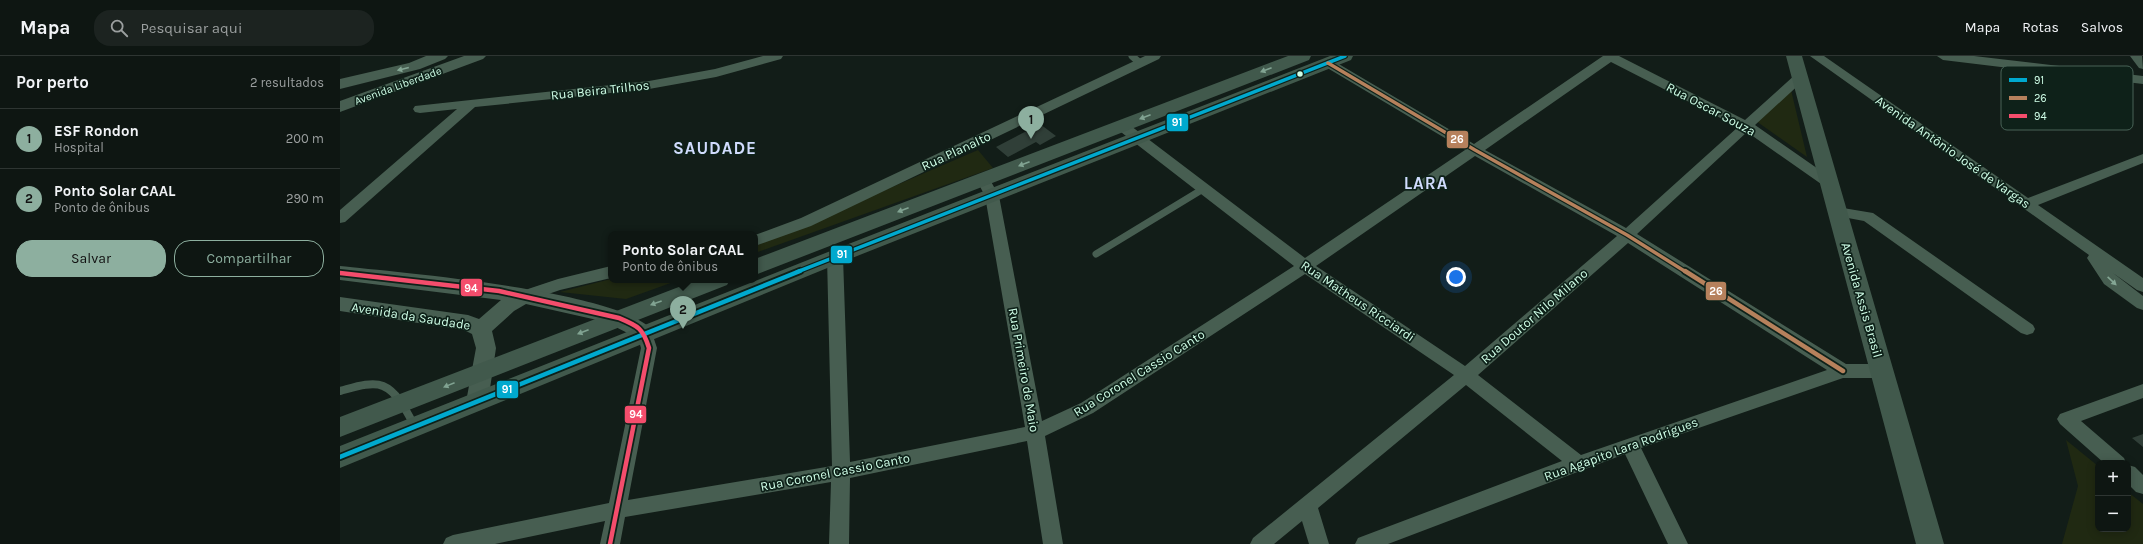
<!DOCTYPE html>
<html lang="pt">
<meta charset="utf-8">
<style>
body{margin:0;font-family:Karla,sans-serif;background:#1c2320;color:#f1f3f6}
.controls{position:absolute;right:12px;bottom:12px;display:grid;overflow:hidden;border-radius:8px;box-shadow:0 2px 10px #0003}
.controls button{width:36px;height:36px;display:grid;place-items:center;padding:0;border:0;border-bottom:1px solid #2e3532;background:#0e1612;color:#f1f3f6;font:20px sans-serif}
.you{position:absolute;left:1116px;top:221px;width:14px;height:14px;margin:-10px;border:3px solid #fff;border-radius:50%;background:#1a73e8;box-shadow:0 0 0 6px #1a73e833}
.badge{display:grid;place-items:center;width:26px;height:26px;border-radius:50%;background:#8daf9f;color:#111;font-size:13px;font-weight:700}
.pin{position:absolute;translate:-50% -33px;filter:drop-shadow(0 1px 2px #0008)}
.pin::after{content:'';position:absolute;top:21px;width:14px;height:12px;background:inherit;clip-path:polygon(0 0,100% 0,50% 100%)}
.popup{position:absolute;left:268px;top:175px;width:150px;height:52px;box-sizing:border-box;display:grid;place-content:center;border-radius:8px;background:#0e1612;filter:drop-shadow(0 1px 3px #0005);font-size:13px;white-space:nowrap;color:#9b9f9f}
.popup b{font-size:15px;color:#f1f3f6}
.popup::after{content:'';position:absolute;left:50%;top:100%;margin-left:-8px;border:8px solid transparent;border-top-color:#0e1612}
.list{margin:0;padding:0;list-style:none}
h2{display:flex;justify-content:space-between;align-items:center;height:52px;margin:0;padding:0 16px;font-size:17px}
h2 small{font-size:13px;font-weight:400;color:#9b9f9f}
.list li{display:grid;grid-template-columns:26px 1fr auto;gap:12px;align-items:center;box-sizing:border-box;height:60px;padding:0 16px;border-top:1px solid #2e3532}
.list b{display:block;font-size:15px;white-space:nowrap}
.list p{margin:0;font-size:13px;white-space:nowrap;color:#9b9f9f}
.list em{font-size:13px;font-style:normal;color:#9b9f9f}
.actions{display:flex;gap:8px;padding:12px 16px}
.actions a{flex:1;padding:9px 0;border:1px solid #8daf9f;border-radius:16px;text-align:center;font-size:14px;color:#8daf9f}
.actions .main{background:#8daf9f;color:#111}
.icon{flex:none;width:22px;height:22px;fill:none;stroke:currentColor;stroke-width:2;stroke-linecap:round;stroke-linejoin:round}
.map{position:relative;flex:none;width:1803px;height:488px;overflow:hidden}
header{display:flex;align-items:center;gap:24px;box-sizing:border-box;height:56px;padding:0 20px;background:#0e1612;border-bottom:1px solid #2e3532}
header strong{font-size:19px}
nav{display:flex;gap:22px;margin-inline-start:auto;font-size:14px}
.search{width:280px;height:36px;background:#1c2320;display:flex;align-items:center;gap:10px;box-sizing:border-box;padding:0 14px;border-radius:16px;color:#9b9f9f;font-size:15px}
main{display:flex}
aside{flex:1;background:#0e1612}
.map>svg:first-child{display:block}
</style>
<header>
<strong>Mapa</strong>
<div class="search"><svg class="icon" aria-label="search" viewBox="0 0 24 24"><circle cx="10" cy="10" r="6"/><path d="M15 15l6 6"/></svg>Pesquisar aqui</div>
<nav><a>Mapa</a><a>Rotas</a><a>Salvos</a></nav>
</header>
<main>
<aside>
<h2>Por perto<small>2 resultados</small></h2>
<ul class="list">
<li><span class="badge">1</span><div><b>ESF Rondon</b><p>Hospital</p></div><em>200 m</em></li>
<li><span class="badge">2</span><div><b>Ponto Solar CAAL</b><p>Ponto de ônibus</p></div><em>290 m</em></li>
</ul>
<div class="actions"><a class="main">Salvar</a><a>Compartilhar</a></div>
</aside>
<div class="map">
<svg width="1803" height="488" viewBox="0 0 1803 488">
<rect width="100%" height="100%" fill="#121d18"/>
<path fill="#202912" d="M1451,34l16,67 -51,-36z
M638,94l15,18 -238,85v-7z
M271,223v1h68l-53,19 -66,-7z
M1726,384l32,26v63h30v-37l15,12v40h-81l16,-58z"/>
<path fill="#303f38" d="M700,68l16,12 -16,9 -4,-3 -28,15 -12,-10z
M1803,378v13l-11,-9z"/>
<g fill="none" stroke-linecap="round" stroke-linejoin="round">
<path stroke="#475e51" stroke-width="7" d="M792,0l8,7
M756,198l107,-65"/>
<path stroke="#475e51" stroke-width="8" d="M0,335c12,-3 31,-10 43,-5 15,6 25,28 32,41"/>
<path fill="#475e51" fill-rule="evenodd" d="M423,0h20l-2,3 -65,18 -67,12 -174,18 -130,115 -5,1v-13l117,-101 -37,4 -5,-1 -2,-3 2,-3 234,-25 66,-12z
M805,0h16l-2,3 -348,167 -56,20v-11l46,-17z
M1263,0h16l126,64 51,-46h8l2,3 -2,3 -49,45 79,55 2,3 -2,3h-10l-77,-54 -110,102 209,130h36l6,2 3,5 -3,5 -6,2h-39l-202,70 47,96h-20l-43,-90 -237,90h-33l3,-6 204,-77 -96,-76 -148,123 11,36h-20l-7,-23 -28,23h-24l3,-6 201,-163 -149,-101 -212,139 -48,23 18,108h-20l-16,-103 -177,37 -1,66h-20l2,-62 -206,35 -5,27h-20l5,-23 -110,23h-52l3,-6 7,-3 156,-32 32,-155 -4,-14 2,-4 6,-2 6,2 6,18 -29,152 204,-34 -5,-209 3,-4 5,-1 5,1 3,4 7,205 175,-35 -40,-231 -9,-17 2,-3h10l11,20 43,225 39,-18 213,-137 -177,-137 -2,-3 2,-3h10l178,135 160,-108 -141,-84 -2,-3 2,-3h8l142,84zM1271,6l127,65 -112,101 -141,-78zM1135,100l142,80 -152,130 -149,-100zM1288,187l199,127 -246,85 -103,-80z
M1470,0h14l204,142 115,-44v9l-105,42 105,73v14l-6,-2 -24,-17 30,23v14l-6,-2 -33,-24 -17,-26 2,-3z
M1597,0h37l169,20v8l-200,-24z
M1790,0h12l1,13 -4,-1z
M1497,151l36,6 160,112 2,4 -2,4 -6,2 -6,-2 -157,-112 -32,-6 -2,-3 2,-3z
M271,210v12l-51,12 -35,12 -6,-2 -2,-4 2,-4 39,-13z
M1803,328v14l-62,23 43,37 2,5h-22l-44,-39 -3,-5 3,-5z
M1788,409l7,2 8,8v19l-7,-2 -8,-8z"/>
<path fill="#475e51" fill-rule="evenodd" d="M86,0h22l-3,3 -25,10 -80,20v-10l69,-16z
M124,0h22l-3,3 -143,53v-11z
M0,210c54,6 292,25 315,68l-3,6 -7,2 -39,-20 -80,-18 -12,7 -22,20 4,17 -8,54 -3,6 -8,3 -8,-3 -3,-6 10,-54 -4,-14 -8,-4 -124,-19v-14l128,18 11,4 22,-19 -161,-20z"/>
<path fill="#41594c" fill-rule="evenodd" d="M948,0h23l-2,4 -554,215v-16z
M990,0h23l-2,4 -509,202 -502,206v-22l488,-194z
M1446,0h16l142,488h-28z
M357,224h33l-3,5 -387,152v-20z"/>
<defs>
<path id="bus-1-far1" d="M457,216l548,-216"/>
<path id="bus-1" d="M0,401l460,-186"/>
<path id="bus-2-far1" d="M988,7l147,87 152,85 59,37"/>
<path id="bus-2" d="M1345,215l158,100"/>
<path id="bus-3" d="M0,217l159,18 120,27c19,8 24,10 30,30l-39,196"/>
</defs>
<use href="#bus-1-far1" stroke="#0e2119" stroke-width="6"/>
<use href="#bus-1" stroke="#0e2119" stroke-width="8"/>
<use href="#bus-2-far1" stroke="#0e2119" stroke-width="6"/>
<use href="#bus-2" stroke="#0e2119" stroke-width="8"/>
<use href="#bus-3" stroke="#0e2119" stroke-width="8"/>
<use href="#bus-1-far1" stroke="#00a9ce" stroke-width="3.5"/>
<use href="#bus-1" stroke="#00a9ce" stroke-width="4.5"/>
<use href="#bus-2-far1" stroke="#b6815c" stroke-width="3.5"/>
<use href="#bus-2" stroke="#b6815c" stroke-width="4.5"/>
<use href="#bus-3" stroke="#f44d6c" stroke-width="4.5"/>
</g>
<defs><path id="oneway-solid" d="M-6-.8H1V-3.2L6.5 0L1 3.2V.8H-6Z"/></defs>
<g fill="#84a694">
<use href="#oneway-solid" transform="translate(63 13) rotate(166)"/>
<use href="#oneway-solid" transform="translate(1772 225) rotate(43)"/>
</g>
<g fill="#81a392">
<use href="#oneway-solid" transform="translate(926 14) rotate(159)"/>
<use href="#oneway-solid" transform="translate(805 61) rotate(159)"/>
<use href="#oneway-solid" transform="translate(684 108) rotate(159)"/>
<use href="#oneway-solid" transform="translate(563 154) rotate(159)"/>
<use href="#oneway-solid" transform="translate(316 247) rotate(160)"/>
<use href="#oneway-solid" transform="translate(243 276) rotate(159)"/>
<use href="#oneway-solid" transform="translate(109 329) rotate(158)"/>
</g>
<circle fill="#cffee7" stroke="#0e2119" stroke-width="1.5" cx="960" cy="18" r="3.5"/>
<g text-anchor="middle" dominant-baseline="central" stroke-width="3.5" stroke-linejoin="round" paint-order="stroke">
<g font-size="11" fill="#cffee7" stroke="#0e2119">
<text transform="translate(58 30) rotate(-20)">Avenida Liberdade</text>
</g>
<g font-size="13" fill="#cffee7" stroke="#0e2119">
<text transform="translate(260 34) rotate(-6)">Rua Beira Trilhos</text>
<text transform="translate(1371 53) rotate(28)">Rua Oscar Souza</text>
<text transform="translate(616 95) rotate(-25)">Rua Planalto</text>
<text transform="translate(1613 96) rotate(35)">Avenida Antônio José de Vargas</text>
<text transform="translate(1522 244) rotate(74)">Avenida Assis Brasil</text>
<text transform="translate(1018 245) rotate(34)">Rua Matheus Ricciardi</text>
<text transform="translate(71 260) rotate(9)">Avenida da Saudade</text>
<text transform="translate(1194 260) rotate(-41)">Rua Doutor Nilo Milano</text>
<text transform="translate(684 314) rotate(80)">Rua Primeiro de Maio</text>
<text transform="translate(799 317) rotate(-32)">Rua Coronel Cassio Canto</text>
<text transform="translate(1281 393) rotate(-20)">Rua Agapito Lara Rodrigues</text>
<text transform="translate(495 416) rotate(-11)">Rua Coronel Cassio Canto</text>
</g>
<g font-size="17" font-weight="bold" letter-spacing="1" fill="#d1dcfe" stroke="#0e2119">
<text x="375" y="92">SAUDADE</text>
<text x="1086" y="127">LARA</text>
</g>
</g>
<rect x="1661" y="10" width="132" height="64" rx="6" fill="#0e2119" stroke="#486357" stroke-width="1"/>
<rect x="1669" y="22" width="18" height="4" fill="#00a9ce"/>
<rect x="1669" y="40" width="18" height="4" fill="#b6815c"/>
<rect x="1669" y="58" width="18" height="4" fill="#f44d6c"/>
<g font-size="11" fill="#cffee7">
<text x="1694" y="28">91</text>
<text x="1694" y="46">26</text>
<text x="1694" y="64">94</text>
</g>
<g stroke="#0e2119" stroke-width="1.5">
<rect x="826" y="57" width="23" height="19" rx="4" fill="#00a9ce"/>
<rect x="1106" y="74" width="23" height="19" rx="4" fill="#b6815c"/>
<rect x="490" y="189" width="23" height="19" rx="4" fill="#00a9ce"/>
<rect x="120" y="222" width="23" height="19" rx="4" fill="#f44d6c"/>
<rect x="1365" y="225" width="22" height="20" rx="4" fill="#b6815c"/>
<rect x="156" y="324" width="23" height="19" rx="4" fill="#00a9ce"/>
<rect x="284" y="349" width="23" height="19" rx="4" fill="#f44d6c"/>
</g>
<g font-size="11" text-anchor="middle" font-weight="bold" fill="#fff">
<text x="837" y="70">91</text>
<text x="1117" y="87">26</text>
<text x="502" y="202">91</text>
<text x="131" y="236">94</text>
<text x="1376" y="239">26</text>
<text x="167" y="337">91</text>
<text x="296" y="362">94</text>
</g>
</svg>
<div class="controls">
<button>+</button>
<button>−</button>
</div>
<div class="you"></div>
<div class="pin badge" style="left:691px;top:83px">1</div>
<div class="pin badge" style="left:343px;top:273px">2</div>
<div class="popup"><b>Ponto Solar CAAL</b>Ponto de ônibus</div>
</div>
</main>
